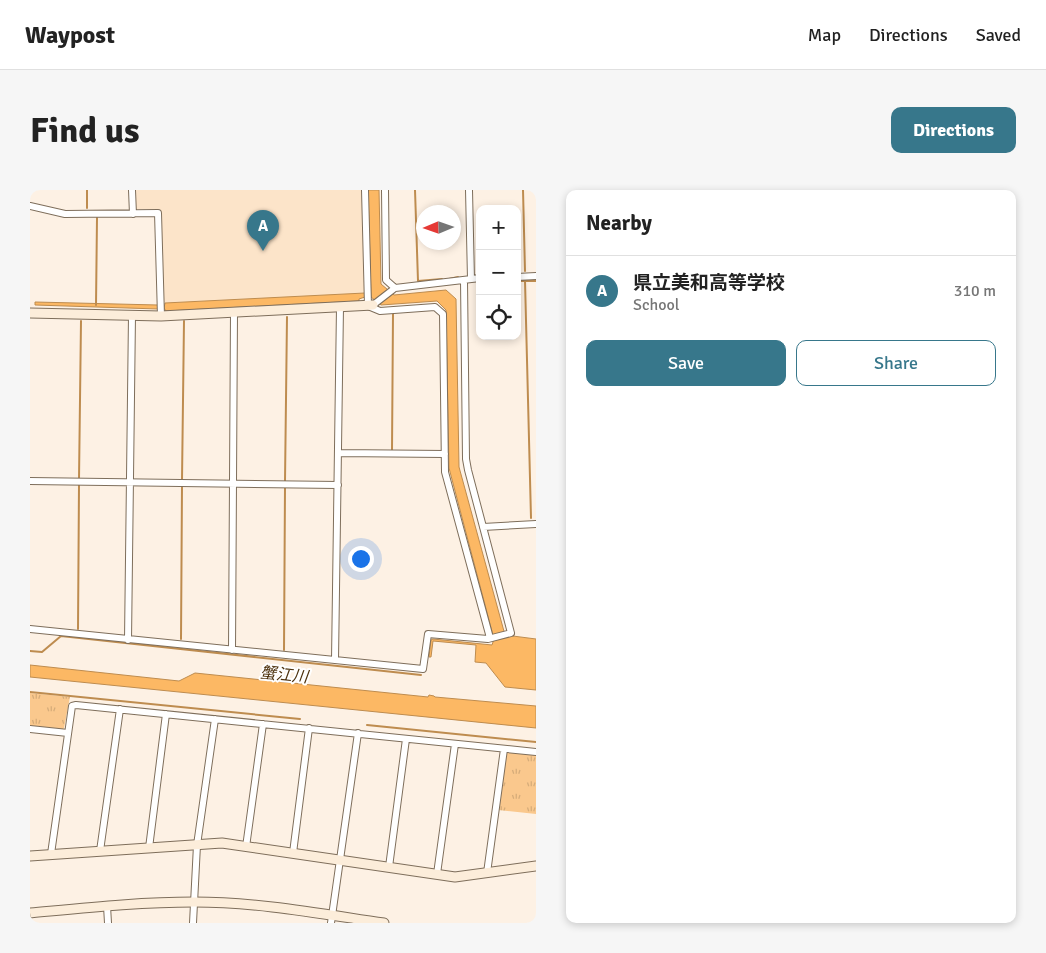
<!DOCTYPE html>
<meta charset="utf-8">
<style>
body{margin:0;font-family:Signika,"Noto Sans JP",sans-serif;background:#f6f6f6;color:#222}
.controls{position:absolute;right:15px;top:15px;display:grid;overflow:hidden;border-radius:10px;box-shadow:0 2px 8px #0003}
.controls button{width:45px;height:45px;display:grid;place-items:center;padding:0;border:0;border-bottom:1px solid #e0e0e0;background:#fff;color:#222;font:25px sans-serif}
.compass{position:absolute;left:386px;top:15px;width:45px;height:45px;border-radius:50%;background:#fff;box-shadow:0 2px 8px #0003;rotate:268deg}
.you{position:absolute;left:330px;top:368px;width:18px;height:18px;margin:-12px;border:4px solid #fff;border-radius:50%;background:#1a73e8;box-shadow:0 0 0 8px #1a73e833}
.badge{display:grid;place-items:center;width:32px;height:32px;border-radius:50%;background:#37778b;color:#fff;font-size:16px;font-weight:700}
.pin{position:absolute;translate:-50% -41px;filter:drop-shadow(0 1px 2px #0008)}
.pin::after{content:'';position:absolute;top:26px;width:18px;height:15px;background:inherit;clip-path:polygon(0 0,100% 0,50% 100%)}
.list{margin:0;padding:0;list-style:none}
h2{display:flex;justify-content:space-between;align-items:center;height:65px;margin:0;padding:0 20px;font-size:21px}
h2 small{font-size:16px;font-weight:400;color:#767676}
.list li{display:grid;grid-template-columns:32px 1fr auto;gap:15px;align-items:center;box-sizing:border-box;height:70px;padding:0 20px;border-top:1px solid #e0e0e0}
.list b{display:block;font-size:19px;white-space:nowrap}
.list p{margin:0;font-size:16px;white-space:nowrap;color:#767676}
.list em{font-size:16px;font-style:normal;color:#767676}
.actions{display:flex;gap:10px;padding:15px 20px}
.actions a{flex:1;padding:11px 0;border:1px solid #37778b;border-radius:10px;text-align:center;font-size:18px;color:#37778b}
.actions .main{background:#37778b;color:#fff}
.icon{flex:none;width:28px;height:28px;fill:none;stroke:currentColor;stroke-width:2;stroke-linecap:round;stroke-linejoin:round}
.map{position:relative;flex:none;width:506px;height:733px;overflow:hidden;border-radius:10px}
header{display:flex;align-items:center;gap:30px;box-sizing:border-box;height:70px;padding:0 25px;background:#fff;border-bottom:1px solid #e0e0e0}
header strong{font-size:24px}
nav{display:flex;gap:28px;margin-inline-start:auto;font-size:18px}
.intro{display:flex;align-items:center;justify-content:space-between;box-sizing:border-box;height:120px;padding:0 30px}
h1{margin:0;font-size:35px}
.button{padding:12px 22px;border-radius:10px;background:#37778b;color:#fff;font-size:18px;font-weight:700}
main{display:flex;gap:30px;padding:0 30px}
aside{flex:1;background:#fff;border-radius:10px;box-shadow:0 2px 8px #0003}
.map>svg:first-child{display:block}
</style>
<header>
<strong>Waypost</strong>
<nav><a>Map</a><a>Directions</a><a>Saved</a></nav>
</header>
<div class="intro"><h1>Find us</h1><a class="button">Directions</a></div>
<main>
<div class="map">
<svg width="506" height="733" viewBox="0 0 506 733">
<defs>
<pattern id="grass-tufts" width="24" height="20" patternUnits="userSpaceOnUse" patternTransform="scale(1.25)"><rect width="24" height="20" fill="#fac88d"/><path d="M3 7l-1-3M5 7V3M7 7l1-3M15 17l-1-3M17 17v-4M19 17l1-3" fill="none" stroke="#d6ac79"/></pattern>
</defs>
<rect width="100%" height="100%" fill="#fdf1e4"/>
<path fill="#fce4c9" d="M104,0h229l3,103 -201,10 -2,-1 -3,-93h-25z"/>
<path fill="url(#grass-tufts)" d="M0,503l40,4 -6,31 -2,2 -32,-3z
M479,562l27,3v59l-38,-4 8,-56z"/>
<path fill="#fcb864" stroke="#be8c4f" d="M338,0h11l2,94 13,11 52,-5 10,9 3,168 46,168 31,4v51l-31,-3 -19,-24 -11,-1 1,-17 -43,-4 -2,16h-2l2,-17 2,-1 59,6 2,-6 -45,-171 -3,-158 -9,-9 -56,4 -10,-8z
M335,103v4l-6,2v2l-193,10 -2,-3 1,-5z
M5,112l123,3v4l-123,-4z
M0,475l149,16 16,-8 233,24 1,-2 5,1 1,1 101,9v22l-506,-51z"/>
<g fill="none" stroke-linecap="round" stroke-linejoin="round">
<path stroke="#be8c4f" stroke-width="2" d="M57,0v18
M385,0l3,91 24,-2
M493,0l2,81
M419,89l9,-2
M487,91h19
M495,91l6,237
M66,115l1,-87
M362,260l1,-136
M49,289l2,-158
M152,290l2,-159
M255,291l2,-164
M48,439l1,-144
M151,449l1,-153
M254,460l1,-163
M0,461l12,1 19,-16 360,39
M0,502l270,27
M337,535l169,17"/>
<defs>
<path id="street" d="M102,0l1,24
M335,0l3,116 12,5 55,-4 8,7 2,158 45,166
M355,0l1,90 9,8
M439,0l2,89
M0,16l35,8 93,-1 3,103
M487,87l19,-1
M343,115l22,-17 85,-10
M308,263l107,1
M0,291l308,4
M453,337l53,-3
M0,439l393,40 5,-35 60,5 23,-6 -43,-163 -2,-11 -2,-179
M98,450l4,-325
M202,460l2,-338
M305,470l5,-353
M0,539l38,4
M216,657l17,-123
M119,658l17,-134
M70,661l20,-142
M263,663l16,-125
M21,664l21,-148 4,-1 460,47
M359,677l17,-128
M457,683l17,-124
M407,684l18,-130
M77,716l1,17
M163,733l4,-78 18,-126
M301,733l27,-190"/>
<path id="secondary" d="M0,123l131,3 212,-11
M0,666l192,-13 233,34 81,-11
M0,723c54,-5 110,-11 164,-11 64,0 128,12 190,21"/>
</defs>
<use href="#street" stroke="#7e6e5b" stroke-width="8"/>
<use href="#secondary" stroke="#7e6e5b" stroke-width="11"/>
<use href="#street" stroke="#fff" stroke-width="6"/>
<use href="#secondary" stroke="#fcedda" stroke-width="9"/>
</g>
<g text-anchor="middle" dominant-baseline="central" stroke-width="4" stroke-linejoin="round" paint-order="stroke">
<g font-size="16" font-style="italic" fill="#4d320e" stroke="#fff">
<text transform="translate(254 485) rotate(6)">蟹江川</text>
</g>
</g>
</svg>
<div class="controls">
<button>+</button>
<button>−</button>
<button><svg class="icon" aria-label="locate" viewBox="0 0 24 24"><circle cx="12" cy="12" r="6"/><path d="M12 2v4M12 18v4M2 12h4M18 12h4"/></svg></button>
</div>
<svg class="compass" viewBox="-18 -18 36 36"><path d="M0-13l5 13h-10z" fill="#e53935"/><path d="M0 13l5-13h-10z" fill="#767676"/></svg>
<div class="you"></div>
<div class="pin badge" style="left:233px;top:61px">A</div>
</div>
<aside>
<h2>Nearby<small></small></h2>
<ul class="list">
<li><span class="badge">A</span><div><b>県立美和高等学校</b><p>School</p></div><em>310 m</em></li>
</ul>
<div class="actions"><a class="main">Save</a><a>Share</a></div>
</aside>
</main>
